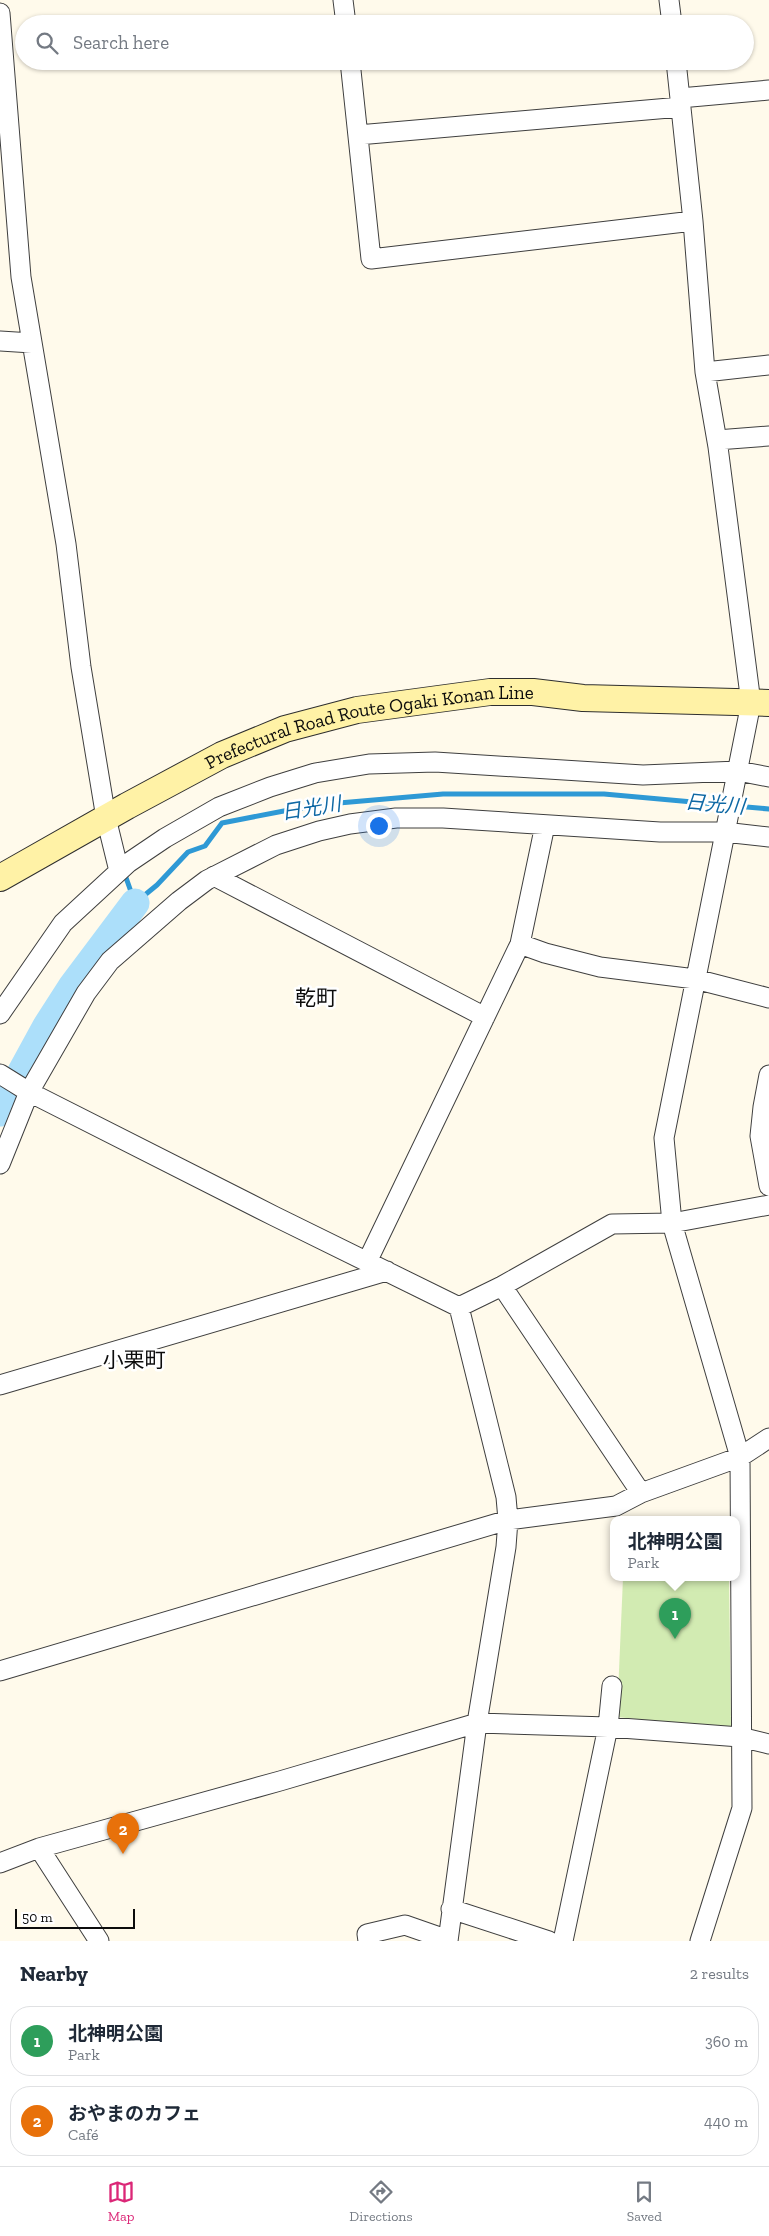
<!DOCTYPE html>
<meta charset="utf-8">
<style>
body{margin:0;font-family:"Zilla Slab","Noto Sans JP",serif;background:#f2f2f3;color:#1f2937}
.scale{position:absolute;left:15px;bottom:12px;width:120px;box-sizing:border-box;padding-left:5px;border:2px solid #0c0c0c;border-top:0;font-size:14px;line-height:18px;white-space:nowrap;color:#0c0c0c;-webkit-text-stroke:4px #fff;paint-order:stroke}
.you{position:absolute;left:378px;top:825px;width:18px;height:18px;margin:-12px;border:4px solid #fff;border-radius:50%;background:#1a73e8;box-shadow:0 0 0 8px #1a73e833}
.badge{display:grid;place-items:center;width:32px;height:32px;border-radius:50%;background:#db2777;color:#fff;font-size:16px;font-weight:700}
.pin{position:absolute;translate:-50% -41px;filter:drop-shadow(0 1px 2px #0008)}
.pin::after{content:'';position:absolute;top:26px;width:18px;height:15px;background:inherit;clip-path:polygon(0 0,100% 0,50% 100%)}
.popup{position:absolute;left:610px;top:1516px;width:130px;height:65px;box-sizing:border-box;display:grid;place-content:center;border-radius:10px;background:#fff;filter:drop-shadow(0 1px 4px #0005);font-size:16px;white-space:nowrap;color:#747a83}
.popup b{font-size:19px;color:#1f2937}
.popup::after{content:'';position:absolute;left:50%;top:100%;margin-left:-10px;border:10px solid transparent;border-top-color:#fff}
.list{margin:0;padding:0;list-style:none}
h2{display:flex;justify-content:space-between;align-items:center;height:65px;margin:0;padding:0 20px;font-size:21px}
h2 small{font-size:16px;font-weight:400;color:#747a83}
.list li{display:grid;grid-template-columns:32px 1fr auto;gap:15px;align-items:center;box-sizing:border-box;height:70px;margin:0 10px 10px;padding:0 10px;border:1px solid #e0e1e3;border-radius:20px}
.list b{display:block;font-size:19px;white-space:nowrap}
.list p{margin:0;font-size:16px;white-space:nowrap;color:#747a83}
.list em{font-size:16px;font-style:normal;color:#747a83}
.icon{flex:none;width:28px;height:28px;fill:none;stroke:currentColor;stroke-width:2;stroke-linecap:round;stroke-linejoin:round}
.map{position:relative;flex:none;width:769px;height:1941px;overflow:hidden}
.search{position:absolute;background:#fff;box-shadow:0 1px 4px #0004;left:15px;right:15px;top:15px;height:55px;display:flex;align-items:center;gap:12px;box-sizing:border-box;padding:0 18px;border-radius:28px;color:#747a83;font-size:19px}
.sheet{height:225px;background:#fff}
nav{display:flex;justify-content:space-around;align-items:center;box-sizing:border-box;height:70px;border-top:1px solid #e0e1e3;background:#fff;font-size:14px;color:#747a83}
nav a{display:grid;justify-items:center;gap:2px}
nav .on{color:#db2777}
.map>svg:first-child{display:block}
</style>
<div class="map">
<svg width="769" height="1941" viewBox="0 0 769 1941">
<rect width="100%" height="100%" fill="#fffaeb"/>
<path fill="#d2ebb2" d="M623,1578h106l2,151 -114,-12z"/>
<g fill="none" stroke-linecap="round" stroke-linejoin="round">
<path stroke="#2e99d5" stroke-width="5" d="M735,806l34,3
M124,872l11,31 22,-18 31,-33 17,-6 17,-23 67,-13 50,-7 104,-9h161l122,11"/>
<path stroke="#acdffa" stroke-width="29" d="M0,1112l47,-86 25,-39 63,-84"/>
<defs>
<path id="minor" d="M343,0l3,24
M669,0l3,24
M0,13l21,264 45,267 15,123 25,151 13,53
M350,61l21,198 322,-38
M676,61l17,160 12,151 13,75 33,256 -87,435 8,85 68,234 2,351 -42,133
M680,98l89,-8
M358,135l323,-28
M0,341l32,2
M705,372l64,-7
M717,440l52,-4
M214,876l271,141
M520,944l25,-119
M0,1014l63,-91 65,-60 37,-25 54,-31 51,-20 45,-14 54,-9 66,-2 208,13 95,-4 31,6
M0,1074l29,18 245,124 185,91
M763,1107l6,-32
M769,1109l-6,-2 -3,29 9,50
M0,1164l29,-72 57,-99 24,-32 69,-60 28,-21 69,-35 43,-14 31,-7 46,-6h47l217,14h64l45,5
M367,1262l153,-318 25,9 55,14 95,12 74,19
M502,1286l139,207
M459,1307l43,-21 110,-62 60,-1 97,-18
M0,1385l387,-114
M0,1671l508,-151 108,-14 25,-13 99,-36 29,-19
M39,1848l60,93
M0,1863l39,-15 241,-67 197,-58 131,4 132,10 29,7
M451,1909l98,32
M368,1941l-1,-7 38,-9 43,15
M448,1941l29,-218 29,-176 2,-27 -2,-23 -47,-190
M563,1941l45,-214 4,-41"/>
<g id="secondary">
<path id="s1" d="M0,878l127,-72 95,-51 63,-26 72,-19 133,-18h43l50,6 186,5"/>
</g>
</defs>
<use href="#minor" stroke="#3f3f3f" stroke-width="21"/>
<use href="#secondary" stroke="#2e2e2e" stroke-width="28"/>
<use href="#minor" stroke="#fff" stroke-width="19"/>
<use href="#secondary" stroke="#fff2a6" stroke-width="26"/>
</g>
<g text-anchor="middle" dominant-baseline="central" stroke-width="5" stroke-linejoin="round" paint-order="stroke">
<g font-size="19" fill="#0c0c0c" stroke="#fff">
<text stroke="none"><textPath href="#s1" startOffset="405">Prefectural Road Route Ogaki Konan Line</textPath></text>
</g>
<g font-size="20" font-style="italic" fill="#0e68a4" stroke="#fff">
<text transform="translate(715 804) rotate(5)">日光川</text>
<text transform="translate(311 808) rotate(-9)">日光川</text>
</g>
<g font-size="21" fill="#0c0c0c" stroke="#fff">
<text x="316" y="997">乾町</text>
<text x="134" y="1359">小栗町</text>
</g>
</g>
</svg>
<div class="scale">50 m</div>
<div class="you"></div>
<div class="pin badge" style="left:675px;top:1639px;background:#2e9e5b">1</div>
<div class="popup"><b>北神明公園</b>Park</div>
<div class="pin badge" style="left:123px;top:1854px;background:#e8710a">2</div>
<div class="search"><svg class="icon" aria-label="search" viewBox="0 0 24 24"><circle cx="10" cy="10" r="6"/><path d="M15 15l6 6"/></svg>Search here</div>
</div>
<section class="sheet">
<h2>Nearby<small>2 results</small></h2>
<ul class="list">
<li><span class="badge" style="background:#2e9e5b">1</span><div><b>北神明公園</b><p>Park</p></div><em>360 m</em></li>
<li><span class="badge" style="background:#e8710a">2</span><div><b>おやまのカフェ</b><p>Café</p></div><em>440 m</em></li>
</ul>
</section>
<nav>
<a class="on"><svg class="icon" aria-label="map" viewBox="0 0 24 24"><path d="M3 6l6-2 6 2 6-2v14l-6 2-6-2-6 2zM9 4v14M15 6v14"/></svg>Map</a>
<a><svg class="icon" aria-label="directions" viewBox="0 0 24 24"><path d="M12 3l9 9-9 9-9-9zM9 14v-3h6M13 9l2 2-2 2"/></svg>Directions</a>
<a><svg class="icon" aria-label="saved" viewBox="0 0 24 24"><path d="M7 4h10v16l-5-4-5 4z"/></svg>Saved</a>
</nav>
